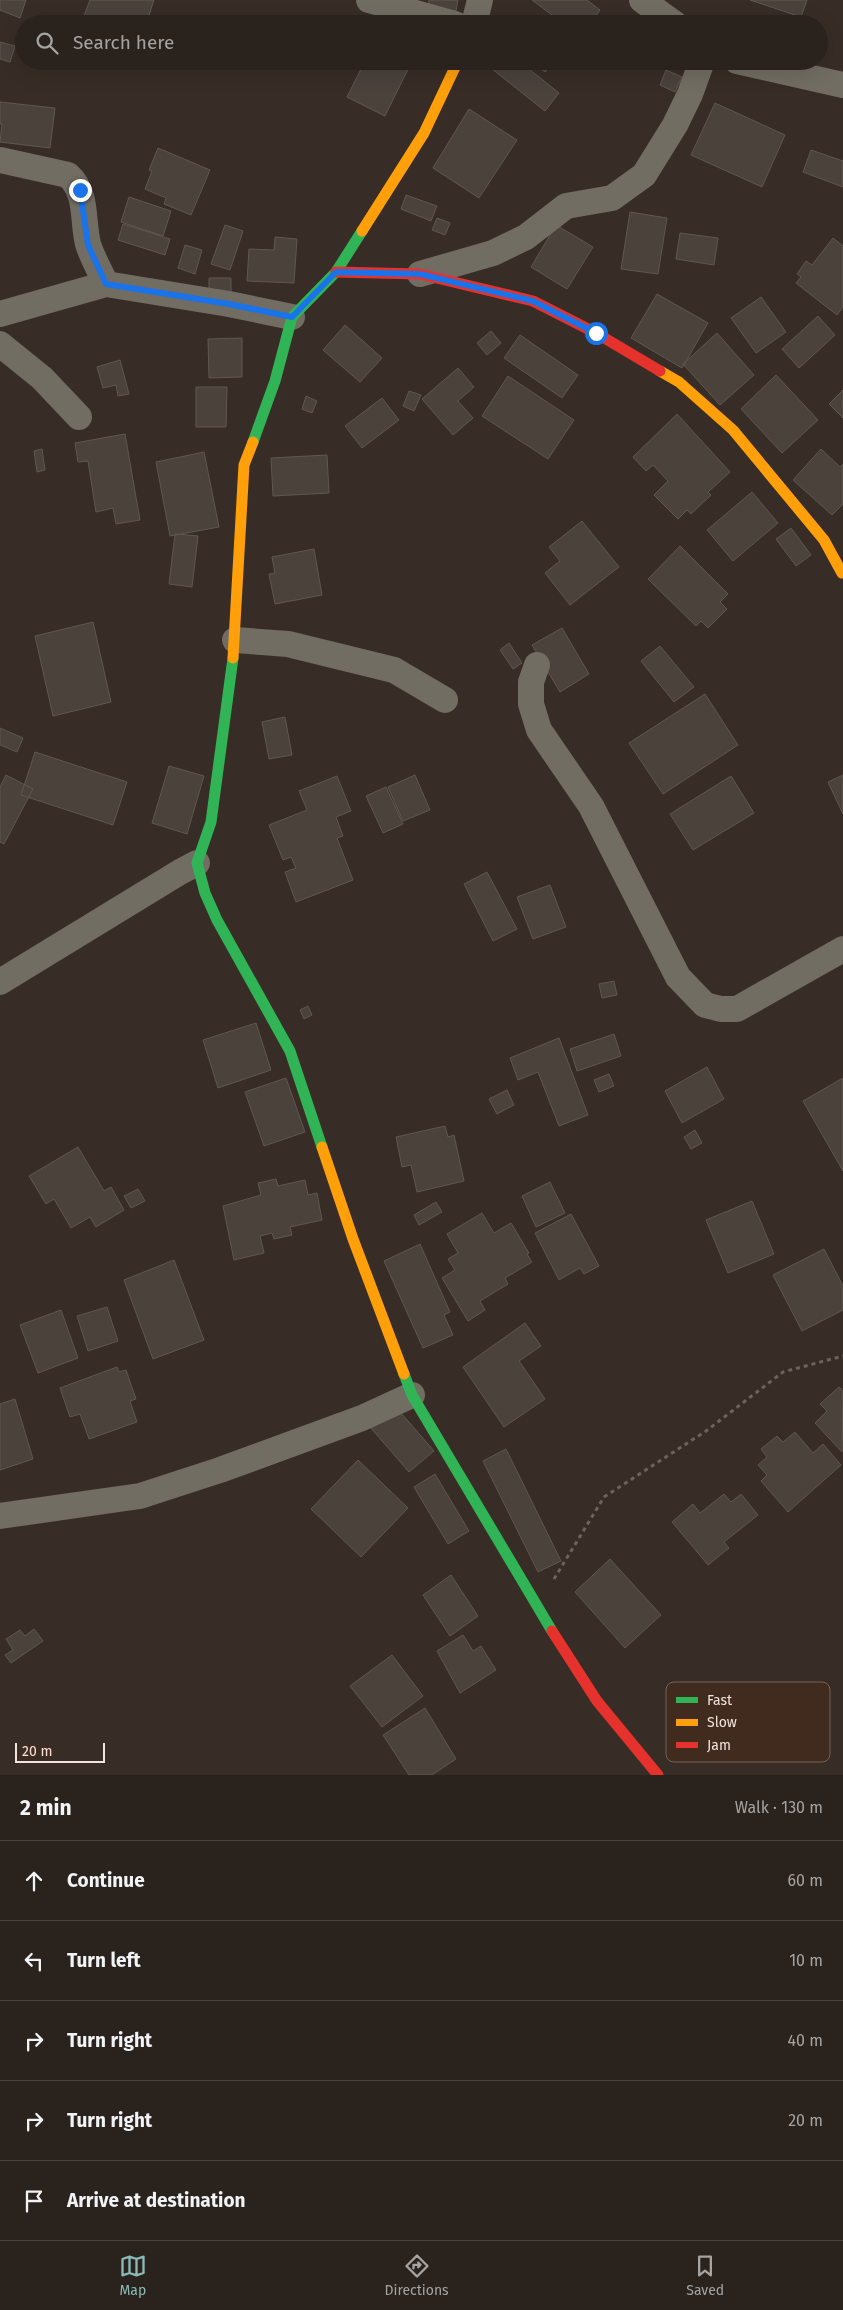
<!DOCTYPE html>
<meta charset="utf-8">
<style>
body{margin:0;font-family:"Fira Sans",sans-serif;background:#322a25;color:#f1f3f6}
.scale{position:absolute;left:15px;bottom:12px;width:90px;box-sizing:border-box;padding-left:5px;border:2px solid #f2e4dc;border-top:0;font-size:14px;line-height:18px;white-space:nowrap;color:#f2e4dc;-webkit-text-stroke:4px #402b1e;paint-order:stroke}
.stop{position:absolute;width:15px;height:15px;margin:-11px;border:4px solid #1a73e8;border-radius:50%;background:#fff}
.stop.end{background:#1a73e8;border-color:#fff;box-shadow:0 1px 5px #0008}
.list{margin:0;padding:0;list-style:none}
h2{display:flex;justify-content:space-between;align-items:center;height:65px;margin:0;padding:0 20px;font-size:21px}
h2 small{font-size:16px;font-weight:400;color:#a5a4a3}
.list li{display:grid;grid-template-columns:32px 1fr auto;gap:15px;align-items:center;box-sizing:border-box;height:80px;padding:0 20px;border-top:1px solid #463f3b}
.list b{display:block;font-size:19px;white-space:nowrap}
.list em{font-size:16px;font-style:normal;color:#a5a4a3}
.icon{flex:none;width:28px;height:28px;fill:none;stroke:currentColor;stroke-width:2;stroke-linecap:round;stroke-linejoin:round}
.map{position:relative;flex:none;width:843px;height:1775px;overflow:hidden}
.search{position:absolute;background:#2a221c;box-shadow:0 5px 20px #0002;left:15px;right:15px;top:15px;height:55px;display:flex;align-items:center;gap:12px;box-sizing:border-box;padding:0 18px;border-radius:28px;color:#a5a4a3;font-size:19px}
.sheet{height:465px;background:#2a221c}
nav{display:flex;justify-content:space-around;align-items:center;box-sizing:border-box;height:70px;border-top:1px solid #463f3b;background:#2a221c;font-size:14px;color:#a5a4a3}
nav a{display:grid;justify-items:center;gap:2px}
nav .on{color:#8bbbb9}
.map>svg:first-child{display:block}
</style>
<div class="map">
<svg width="843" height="1775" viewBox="0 0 843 1775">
<rect width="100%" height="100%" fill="#382d26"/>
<path fill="#4a423b" stroke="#605750" d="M0,0h26l-6,18 -20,-8z
M90,0h64l-8,24h-65z
M429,0h29l-2,11 -28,-4z
M532,0h55l13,10 -10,14h-26z
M750,0h57l-6,17z
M0,42l15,4 -5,16 -10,-3z
M365,61h47l-27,55 -38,-19z
M482,61h37l40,32 -14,18z
M532,61h23l-10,11z
M666,70l16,7 -7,15 -15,-7z
M0,102l55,6 -5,40 -50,-6 2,-18h-2z
M715,103l70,32 -23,52 -71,-32z
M469,109l48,31 -38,58 -46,-30z
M158,148l52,22 -19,45 -27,-11 2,-6 -21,-9 7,-18 -3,-1z
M811,150l32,11v26l-40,-15z
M406,195l31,11 -6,15 -30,-12z
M129,197l42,14 -8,25 -42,-14z
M630,212l37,6 -9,56 -37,-5z
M437,218l13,5 -5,12 -13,-5z
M123,224l47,15 -5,16 -47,-15z
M225,225l18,6 -13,39 -19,-6z
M556,225l37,22 -26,42 -36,-22z
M680,233l38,5 -4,27 -38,-6z
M275,237l22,2 -3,44 -47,-2 2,-32 25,1z
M833,238l10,8v61l-6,8 -41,-32 5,-6 -4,-3 9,-13 6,4z
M185,245l17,5 -7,24 -17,-6z
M209,278h22v14h-22z
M657,294l51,29 -26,45 -51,-30z
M761,297l25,35 -30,21 -25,-35z
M818,316l17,19 -36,33 -17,-19z
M345,325l37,33 -22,24 -37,-32z
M491,331l10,12 -14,12 -10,-12z
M717,333l37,42 -34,30 -37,-41z
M520,335l58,40 -16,23 -58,-40z
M242,338v39l-33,1 -1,-39z
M120,360l9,34 -11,2 -2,-11 -13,3 -6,-21z
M458,368l16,19 -16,14 15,17 -20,17 -31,-36z
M776,375l42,45 -36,33 -41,-44z
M508,376l66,44 -26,39 -66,-43z
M196,387h31l-1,40h-30z
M843,390v28l-14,-14z
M409,391l12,4 -7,16 -11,-5z
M306,396l11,5 -5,12 -10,-4z
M382,398l17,22 -37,28 -17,-22z
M677,414l53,58 -22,20 3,3 -20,19 -4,-4 -9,9 -24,-24 14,-14 -15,-16 -7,6 -13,-14z
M125,434l15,86 -24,4 -3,-16 -17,4 -8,-51 -10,1 -3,-19z
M42,449l3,21 -8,2 -3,-21z
M821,449l19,18 3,-3v40l-11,11 -39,-35z
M204,452l15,75 -49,9 -14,-74z
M327,455l2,38 -56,3 -2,-38z
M752,492l26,31 -45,38 -26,-31z
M582,521l37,46 -49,38 -25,-32 15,-12 -11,-14z
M791,528l20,27 -15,11 -20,-27z
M175,534l23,2 -6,51 -23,-3z
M680,546l48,48 -8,8 7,7 -19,19 -7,-7 -5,5 -48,-47z
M314,549l8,46 -47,9 -6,-30 6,-1 -3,-16z
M93,622l18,80 -58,14 -18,-80z
M562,628l27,46 -29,18 -28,-47z
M509,643l13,20 -9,6 -13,-19z
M660,646l34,41 -20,15 -33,-41z
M705,694l33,51 -75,49 -34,-51z
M285,717l7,38 -23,4 -7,-37z
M0,728l23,10 -6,14 -17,-7z
M35,752l92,30 -14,43 -92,-30z
M169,766l35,10 -17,58 -35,-11z
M6,775l27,14 -29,55 -4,-2v-55z
M415,775l15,35 -27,11 -15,-34z
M843,775v39l-15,-32z
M337,776l14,35 -15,6 7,19 -6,2 16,42 -57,22 -11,-30 11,-4 -5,-11 -8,3 -14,-35 38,-15 -8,-19z
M731,776l23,37 -61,37 -23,-36z
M386,787l17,37 -20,9 -17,-37z
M487,872l30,57 -24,12 -29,-57z
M550,885l16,42 -33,12 -16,-42z
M614,981l3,14 -15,3 -3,-14z
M308,1006l4,9 -8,4 -4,-9z
M256,1023l15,47 -53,18 -15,-48z
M614,1034l7,22 -44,15 -7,-22z
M559,1038l29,77 -29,11 -21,-54 -20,8 -8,-22z
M707,1067l17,32 -42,24 -17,-32z
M609,1074l5,12 -15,6 -5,-12z
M286,1078l19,54 -41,14 -19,-54z
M843,1078v93l-40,-70z
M507,1090l7,15 -17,9 -8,-15z
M445,1126l3,11 6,-2 10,46 -47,11 -6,-27 -9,2 -6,-30z
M695,1130l7,13 -11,6 -7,-12z
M78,1147l26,44 7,-4 13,23 -28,17 -6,-10 -19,11 -17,-29 -8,5 -17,-28z
M276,1179l2,7 27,-6 3,15 9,-2 5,27 -32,7 2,8 -18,4 -2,-6 -12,3 4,17 -30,7 -11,-54 38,-11 -3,-12z
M550,1182l15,31 -29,14 -14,-31z
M138,1189l7,12 -14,7 -7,-12z
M752,1201l22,53 -46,19 -22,-53z
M436,1202l6,10 -23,13 -5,-10z
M482,1213l12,20 17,-10 18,30 -2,1 5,8 -27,16 3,6 -28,17 5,9 -17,11 -26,-43 13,-8 -7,-11 10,-6 -11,-19z
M571,1214l28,52 -15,8 -4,-6 -21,12 -24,-47z
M420,1244l30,68 -6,3 9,20 -30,13 -39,-87z
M824,1249l19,37v24l-41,21 -29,-56z
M174,1260l30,80 -51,19 -29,-79z
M107,1307l11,34 -30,10 -11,-35z
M61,1310l17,48 -40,15 -18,-48z
M525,1323l16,23 -22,15 26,38 -41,28 -41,-60z
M117,1367l2,5 7,-2 10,29 -6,2 7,21 -48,17 -9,-25 -10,3 -10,-29z
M839,1387l4,4 -1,61 -27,-29 12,-12 -7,-7z
M15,1399l18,60 -33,11v-66z
M395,1406l39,45 -25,21 -39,-45z
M795,1432l18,21 10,-9 18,21 -53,47 -27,-31 6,-6 -9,-10 9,-8 -6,-8 16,-13 6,6z
M506,1449l55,112 -23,11 -55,-111z
M358,1460l50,48 -47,49 -50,-48z
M435,1474l34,57 -21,13 -34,-57z
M724,1494l7,8 10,-8 17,21 -34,27 5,6 -21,17 -36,-43 21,-18 7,9z
M610,1559l51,56 -36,33 -50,-56z
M451,1575l27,41 -28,20 -27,-41z
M34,1629l9,12 -32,22 -6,-8 8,-5 -7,-11 14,-9 5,6z
M463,1635l10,16 8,-5 15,24 -36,23 -23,-42z
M392,1655l31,41 -41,31 -32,-41z
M425,1708l31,51 -24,16h-23l-26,-40z"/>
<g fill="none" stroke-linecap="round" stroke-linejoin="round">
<path stroke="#6b645c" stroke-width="3" stroke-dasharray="4 4" stroke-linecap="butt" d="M554,1579l50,-82 102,-66 77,-59 60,-16"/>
<path stroke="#716d63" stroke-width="26" d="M369,0l86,24
M642,0l33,24
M474,24l6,-24
M737,61l106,24
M0,160l68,15c20,18 14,45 20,69 4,13 12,27 18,40
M420,274l73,-21 33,-16 40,-31 46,-8 32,-23 31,-50 15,-31 12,-33
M0,314l106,-30 123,20 63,13
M0,344l42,34 37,39
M235,640l53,4 106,26 51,30
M537,665l-6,17v22l8,26 52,76 87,171 27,28 16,4h16l106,-60
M0,982l180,-110 17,-9
M0,1516l140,-20 80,-26 142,-52 50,-23"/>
<path stroke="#30b455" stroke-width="11" d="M253,442l22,-61 17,-64 44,-45 26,-41
M233,658l-22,164 -14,41 8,30 12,27 73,131 32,96
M404,1374l8,21 140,236"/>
<path stroke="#ff9f0a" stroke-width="11" d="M362,231l62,-98 34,-72
M660,371l19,11 54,48 91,110 18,33
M233,658l11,-193 9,-23
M322,1147l31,92 51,135"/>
<path stroke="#e5322d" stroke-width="11" d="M336,272l84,2 113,27 63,32 64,38
M552,1631l45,70 61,74"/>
</g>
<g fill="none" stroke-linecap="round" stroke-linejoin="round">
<path stroke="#1a73e8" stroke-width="6" d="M80,190l8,55 18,39 123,20 63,13 44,-45 84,2 113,27 63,32"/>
</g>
<rect x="666" y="1682" width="164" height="80" rx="8" fill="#402b1e" stroke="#756257" stroke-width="1"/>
<rect x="676" y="1697" width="22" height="6" fill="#30b455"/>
<rect x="676" y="1719" width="22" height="7" fill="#ff9f0a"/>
<rect x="676" y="1742" width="22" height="6" fill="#e5322d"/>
<g font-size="14" fill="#f2e4dc">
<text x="707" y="1705">Fast</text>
<text x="707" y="1727">Slow</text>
<text x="707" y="1750">Jam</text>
</g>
</svg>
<div class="scale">20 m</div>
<div class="stop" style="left:596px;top:333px"></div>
<div class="stop end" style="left:80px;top:190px"></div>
<div class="search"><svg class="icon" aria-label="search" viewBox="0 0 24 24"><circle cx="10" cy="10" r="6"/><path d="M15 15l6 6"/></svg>Search here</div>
</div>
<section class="sheet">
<h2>2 min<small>Walk · 130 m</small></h2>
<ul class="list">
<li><svg class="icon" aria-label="ahead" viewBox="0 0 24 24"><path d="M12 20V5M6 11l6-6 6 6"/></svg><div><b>Continue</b></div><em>60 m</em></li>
<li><svg class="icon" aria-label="left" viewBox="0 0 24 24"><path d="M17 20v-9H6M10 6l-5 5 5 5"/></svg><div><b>Turn left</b></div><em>10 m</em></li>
<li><svg class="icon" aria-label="right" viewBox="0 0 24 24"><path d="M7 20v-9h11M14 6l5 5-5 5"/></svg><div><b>Turn right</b></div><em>40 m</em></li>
<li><svg class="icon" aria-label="right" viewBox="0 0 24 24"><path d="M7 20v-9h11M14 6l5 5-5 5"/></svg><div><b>Turn right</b></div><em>20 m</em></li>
<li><svg class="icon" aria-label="arrive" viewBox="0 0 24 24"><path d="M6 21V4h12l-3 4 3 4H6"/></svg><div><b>Arrive at destination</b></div></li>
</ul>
</section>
<nav>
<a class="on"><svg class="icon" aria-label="map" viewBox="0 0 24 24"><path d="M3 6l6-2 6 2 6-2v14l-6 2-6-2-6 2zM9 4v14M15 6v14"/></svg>Map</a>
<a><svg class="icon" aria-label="directions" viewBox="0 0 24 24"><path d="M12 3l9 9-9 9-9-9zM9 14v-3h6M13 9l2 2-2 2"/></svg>Directions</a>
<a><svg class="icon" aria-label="saved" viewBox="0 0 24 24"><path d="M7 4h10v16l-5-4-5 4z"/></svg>Saved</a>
</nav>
